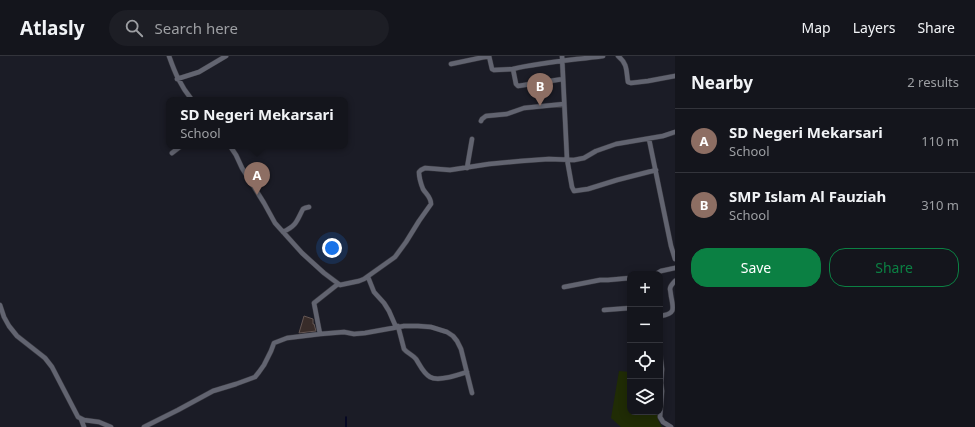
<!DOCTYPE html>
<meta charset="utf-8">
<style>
body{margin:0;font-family:"Noto Sans",sans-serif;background:#1d1e25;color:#f1f3f6}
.controls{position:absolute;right:12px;bottom:12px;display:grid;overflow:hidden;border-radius:8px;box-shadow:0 2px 10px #0003}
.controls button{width:36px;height:36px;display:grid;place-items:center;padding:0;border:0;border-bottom:1px solid #33343b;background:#14151c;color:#f1f3f6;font:20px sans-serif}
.you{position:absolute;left:332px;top:192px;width:14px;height:14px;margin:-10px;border:3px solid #fff;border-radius:50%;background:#1a73e8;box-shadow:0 0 0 6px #1a73e833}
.badge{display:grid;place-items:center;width:26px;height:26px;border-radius:50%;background:#0b8043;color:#fff;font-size:13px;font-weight:700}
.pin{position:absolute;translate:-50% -33px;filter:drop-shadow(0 1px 2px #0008)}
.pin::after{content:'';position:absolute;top:21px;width:14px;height:12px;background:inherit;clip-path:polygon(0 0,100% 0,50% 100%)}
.popup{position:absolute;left:166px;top:41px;width:182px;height:52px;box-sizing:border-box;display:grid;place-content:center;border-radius:8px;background:#14151c;filter:drop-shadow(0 1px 3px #0005);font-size:13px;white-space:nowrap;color:#9d9fa3}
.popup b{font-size:15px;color:#f1f3f6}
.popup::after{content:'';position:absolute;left:50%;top:100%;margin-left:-8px;border:8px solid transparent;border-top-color:#14151c}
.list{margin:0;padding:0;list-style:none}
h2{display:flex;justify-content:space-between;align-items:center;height:52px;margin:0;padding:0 16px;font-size:17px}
h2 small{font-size:13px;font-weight:400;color:#9d9fa3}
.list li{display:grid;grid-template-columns:26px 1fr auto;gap:12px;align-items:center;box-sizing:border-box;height:64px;padding:0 16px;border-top:1px solid #33343b}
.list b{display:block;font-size:15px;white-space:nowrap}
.list p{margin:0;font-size:13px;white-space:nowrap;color:#9d9fa3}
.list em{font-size:13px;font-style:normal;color:#9d9fa3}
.actions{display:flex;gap:8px;padding:12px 16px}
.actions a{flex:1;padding:9px 0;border:1px solid #0b8043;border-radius:16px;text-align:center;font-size:14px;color:#0b8043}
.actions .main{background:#0b8043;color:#fff}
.icon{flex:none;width:22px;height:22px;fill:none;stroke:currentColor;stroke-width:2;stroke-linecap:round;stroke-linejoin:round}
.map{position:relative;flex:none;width:675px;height:371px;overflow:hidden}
header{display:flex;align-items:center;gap:24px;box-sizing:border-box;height:56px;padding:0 20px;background:#14151c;border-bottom:1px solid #33343b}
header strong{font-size:19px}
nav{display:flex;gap:22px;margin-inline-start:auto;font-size:14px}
.search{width:280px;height:36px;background:#1d1e25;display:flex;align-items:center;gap:10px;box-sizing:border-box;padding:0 14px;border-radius:22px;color:#9d9fa3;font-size:15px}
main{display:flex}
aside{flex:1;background:#14151c}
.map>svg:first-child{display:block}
</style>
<header>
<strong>Atlasly</strong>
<div class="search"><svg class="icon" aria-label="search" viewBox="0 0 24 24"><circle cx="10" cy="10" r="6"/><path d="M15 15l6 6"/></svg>Search here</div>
<nav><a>Map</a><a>Layers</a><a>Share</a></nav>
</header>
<main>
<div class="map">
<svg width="675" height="371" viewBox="0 0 675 371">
<rect width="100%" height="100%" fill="#1b1c26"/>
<path fill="#202c05" d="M619,315l11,1v40h29l-1,8 4,7h-41l-10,-9z"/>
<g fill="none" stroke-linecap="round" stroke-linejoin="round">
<path stroke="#000223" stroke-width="1.5" d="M346,361v10"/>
</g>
<path fill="#382c29" stroke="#645653" d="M304,260l9,3v5h1l2,7 -17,2z"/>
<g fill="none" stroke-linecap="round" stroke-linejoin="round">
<defs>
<path id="minor" d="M169,0c6,17 11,29 23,44
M489,0l3,13 2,1 19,-1 3,15 2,2 45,-7
M562,0l5,103 5,28 2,4 14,-2 29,-9 39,-10
M618,0c10,8 8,15 10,26l3,1 17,-2 27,-5
M451,8l38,-8
M513,13c30,-7 60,-9 90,-13
M177,23l22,-7 27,-16
M481,65l1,-2 4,-3 21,-2 17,-6 40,-4
M649,83l22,107 4,13
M230,90l6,9 6,13 22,35 11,20 27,30 22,20 16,12 19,-4 5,-2 31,-22 11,-15 13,-21 12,-17c0,-7 -5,-10 -8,-15 -2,-5 -4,-11 -4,-17l2,-2 4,-2 25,2 39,-6 32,-3 28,-2 25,1 10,-2 12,-7 20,-7 47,-8 12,-4
M172,97l9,-7
M467,112l5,-29
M283,176c14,-7 13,-10 20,-23l2,-1 4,-1
M656,218l5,-3 14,-3
M368,221l6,15 10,11 5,8 7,16
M564,231l36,-7h8l22,-2
M0,249l4,12 5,9 8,10 28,22 7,9 26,50 6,3 15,2 12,5
M604,254l26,-2
M660,260c15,-2 14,-6 11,-20 0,-1 -1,-7 -1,-7 0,-3 3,-6 5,-8
M398,270l6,23c3,4 9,6 12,10 4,6 7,14 14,18 8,5 28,-2 37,-5
M320,278l24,-2 10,2 11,-1 39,-7h14l13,1 16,5 6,4 4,5 4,8 11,44
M660,297l2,16 -1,14 1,8 -2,26 3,5 8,5
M81,363l3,8
M144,371l34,-17 35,-19 23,-7 19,-7 4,-5 5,-7 7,-14 3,-8 13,-5 33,-4 -6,-31 24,-19"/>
</defs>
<use href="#minor" stroke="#36363e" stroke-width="5.5"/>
<use href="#minor" stroke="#626470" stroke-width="4.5"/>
</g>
</svg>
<div class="controls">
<button>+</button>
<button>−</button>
<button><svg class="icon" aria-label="locate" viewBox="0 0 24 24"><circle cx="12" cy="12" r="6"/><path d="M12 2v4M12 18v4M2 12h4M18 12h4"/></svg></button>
<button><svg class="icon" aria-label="layers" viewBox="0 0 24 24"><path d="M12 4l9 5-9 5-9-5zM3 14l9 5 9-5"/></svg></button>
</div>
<div class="you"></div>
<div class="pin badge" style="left:257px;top:139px;background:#8d6e63">A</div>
<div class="popup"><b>SD Negeri Mekarsari</b>School</div>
<div class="pin badge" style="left:540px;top:50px;background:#8d6e63">B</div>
</div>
<aside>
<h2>Nearby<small>2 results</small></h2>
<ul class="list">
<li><span class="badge" style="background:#8d6e63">A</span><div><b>SD Negeri Mekarsari</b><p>School</p></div><em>110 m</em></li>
<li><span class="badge" style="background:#8d6e63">B</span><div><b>SMP Islam Al Fauziah</b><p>School</p></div><em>310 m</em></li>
</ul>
<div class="actions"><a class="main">Save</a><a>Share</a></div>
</aside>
</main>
